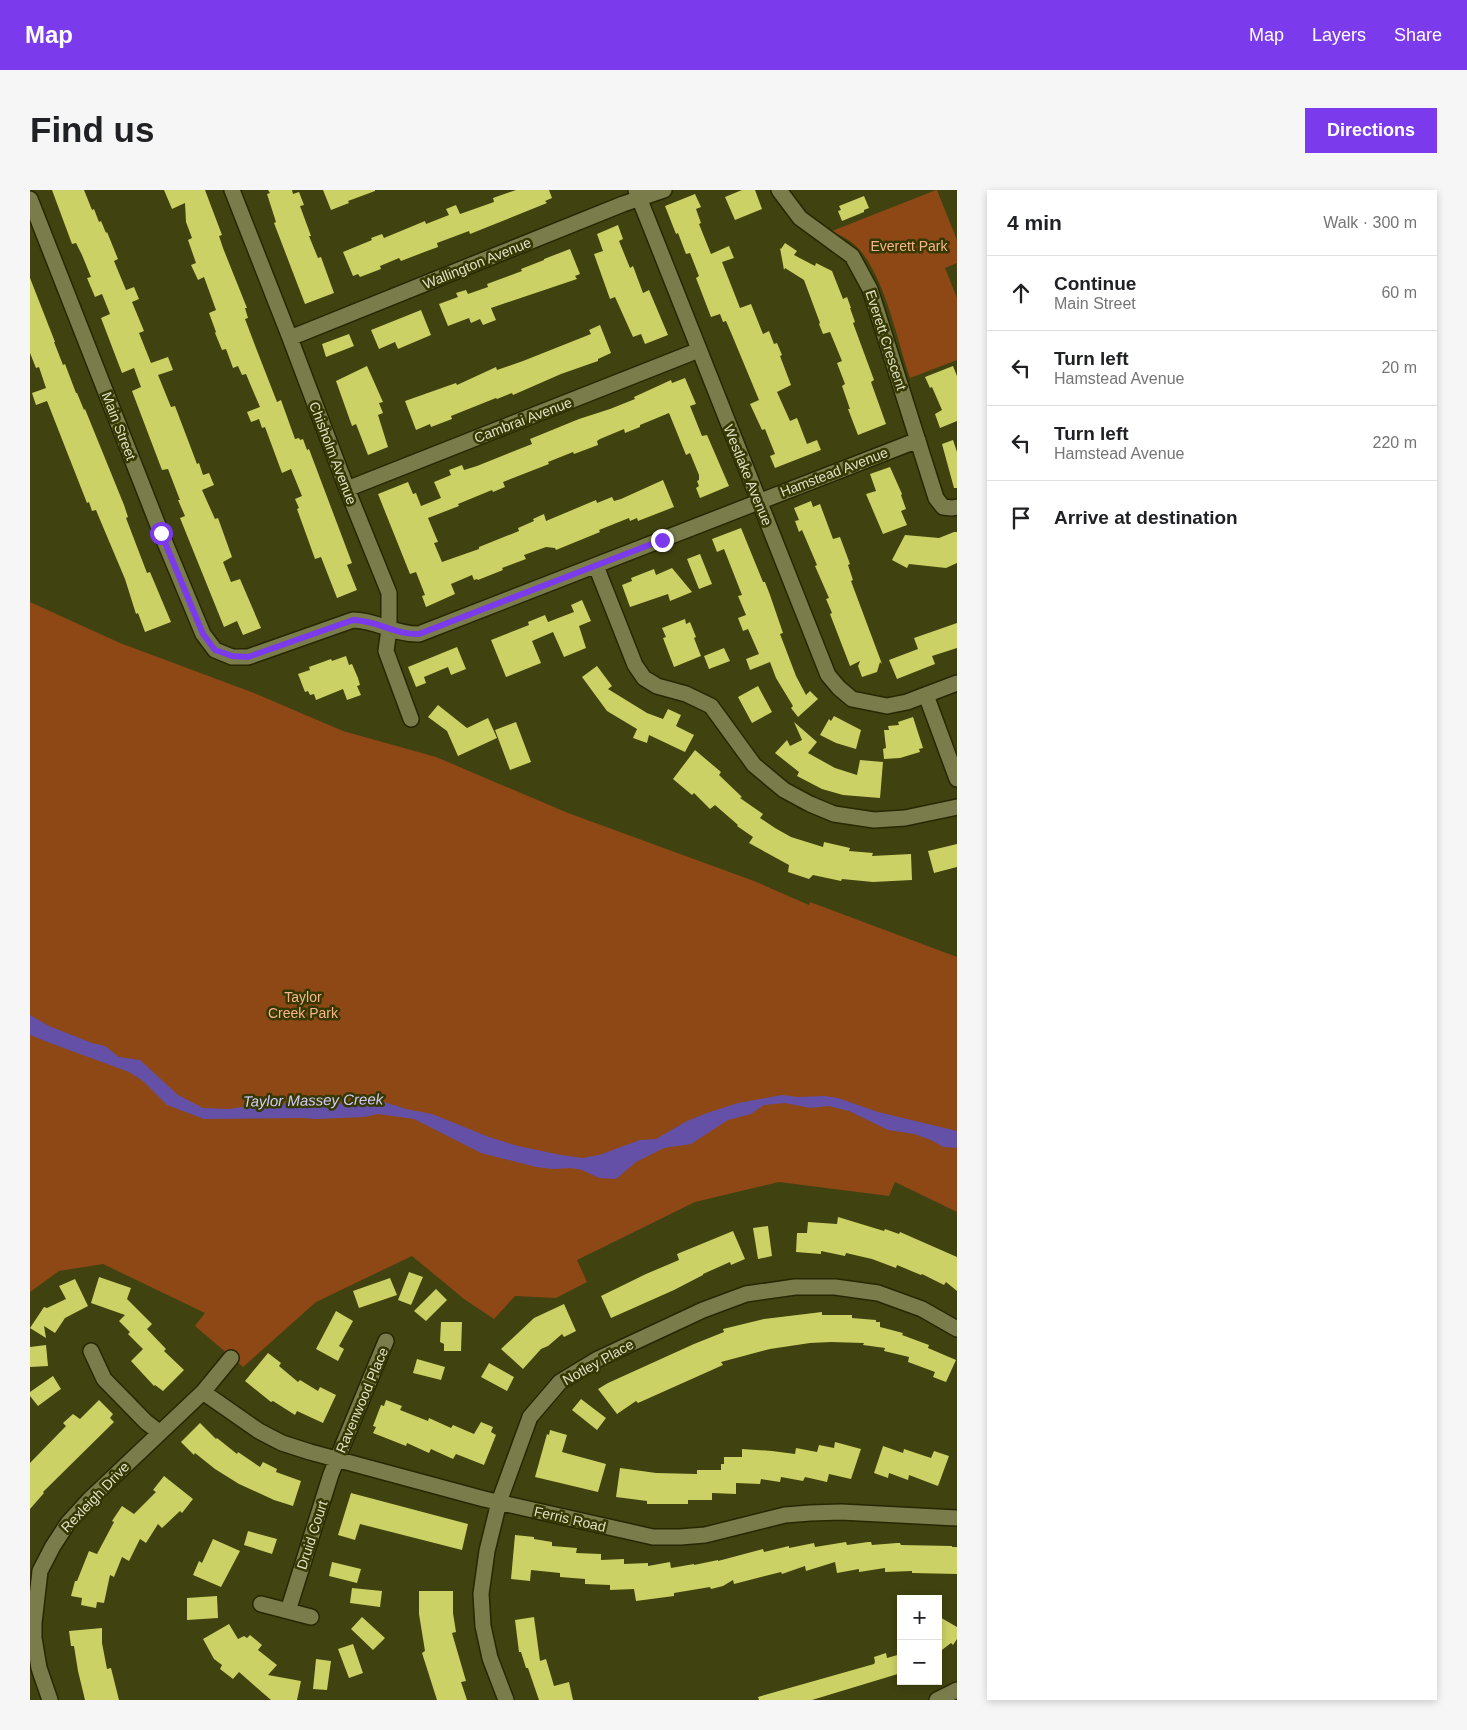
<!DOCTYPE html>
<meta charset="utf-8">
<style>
body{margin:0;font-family:Arial,sans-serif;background:#f6f6f6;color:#202124}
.controls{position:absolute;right:15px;bottom:15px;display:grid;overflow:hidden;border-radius:0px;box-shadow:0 2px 8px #0003}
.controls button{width:45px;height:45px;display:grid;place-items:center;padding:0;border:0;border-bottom:1px solid #e0e0e0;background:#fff;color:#202124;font:25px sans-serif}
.stop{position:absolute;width:15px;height:15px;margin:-11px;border:4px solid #7c3aed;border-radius:50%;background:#fff}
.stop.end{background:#7c3aed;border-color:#fff;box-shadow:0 1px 5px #0008}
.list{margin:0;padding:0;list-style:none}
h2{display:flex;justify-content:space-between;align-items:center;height:65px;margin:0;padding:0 20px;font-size:21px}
h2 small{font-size:16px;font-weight:400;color:#757577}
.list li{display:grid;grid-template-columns:32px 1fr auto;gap:15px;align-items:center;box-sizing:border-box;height:75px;padding:0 20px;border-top:1px solid #e0e0e0}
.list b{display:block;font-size:19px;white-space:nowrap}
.list p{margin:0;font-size:16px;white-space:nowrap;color:#757577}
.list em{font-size:16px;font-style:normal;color:#757577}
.icon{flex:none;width:28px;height:28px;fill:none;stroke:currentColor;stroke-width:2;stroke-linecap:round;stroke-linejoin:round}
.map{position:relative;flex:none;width:927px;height:1510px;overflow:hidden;border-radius:0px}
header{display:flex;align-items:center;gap:30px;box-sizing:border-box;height:70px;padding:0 25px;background:#7c3aed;color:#fff}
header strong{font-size:24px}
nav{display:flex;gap:28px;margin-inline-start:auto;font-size:18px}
.intro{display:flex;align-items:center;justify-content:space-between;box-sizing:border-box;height:120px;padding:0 30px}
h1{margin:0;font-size:35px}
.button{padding:12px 22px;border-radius:0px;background:#7c3aed;color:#fff;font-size:18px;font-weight:700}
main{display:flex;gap:30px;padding:0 30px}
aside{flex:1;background:#fff;border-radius:0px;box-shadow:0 2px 8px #0003}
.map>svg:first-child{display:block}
</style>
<header>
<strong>Map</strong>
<nav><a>Map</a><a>Layers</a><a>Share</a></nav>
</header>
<div class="intro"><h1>Find us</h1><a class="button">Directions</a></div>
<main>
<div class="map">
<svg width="927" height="1510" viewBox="0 0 927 1510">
<rect width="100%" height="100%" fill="#40420f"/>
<path fill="#8d4816" d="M906,0h1l20,50v23l-12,5 12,30v62l-47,18c-13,-38 -25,-101 -52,-130 -7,-8 -17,-12 -26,-17z
M0,412l90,41 134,50 89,38 93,26 132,56 186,68 55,24 1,-3 147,55v255l-62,-30 -6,14 -110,-14 -84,20 -118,58 10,22 -31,16 -41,-2 -21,23 -30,-20 -52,-43 -96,46 -73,65 -48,-41 10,-13 -102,-49 -44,7 -29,21z"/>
<path fill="#6450a6" d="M0,825l19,11 43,17 13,3 14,11 21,3 38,35 25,13 25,1 38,-5 57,-2 32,2 26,-3 25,8 26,5 57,23 29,9 43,9 21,3 17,-3 41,-15 16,-1 31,-18 20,-8 31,-10 44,-8 16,2 26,-1 14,2 40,14 79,19v17l-14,-1 -12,-7 -17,-6 -26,-4 -39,-19 -21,-5 -17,2 -27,-5 -20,2 -13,9 -23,6 -37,24 -27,4 -28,14 -20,17 -17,-1 -17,-8 -11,-2 -18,1 -17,-2 -55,-14 -67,-34 -36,-5 -13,3 -49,2 -15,-1 -97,1 -37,-14 -24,-24 -14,-9 -79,-29 -20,-8z"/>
<path fill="#cbd164" d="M22,0h32l8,20 2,-1 5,13 2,-1 5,12 1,-1 11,27 -4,2 12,29 8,-3 5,12 -7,3 12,29 -5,2 12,30 17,-6 5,13 -15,5 13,32 4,-1 22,58 2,-1 4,12 6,-2 5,12 -12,5 13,29 3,-1 14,39 -9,5 8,20 9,-3 21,49 -18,7 -6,-14 -13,6 -44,-109 5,-2 -7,-16h2l-12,-31 -6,1 -30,-79 9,-4 -7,-19 -12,5 -21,-55 9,-4 -8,-20 -7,3 -8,-19 4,-1 -9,-22 -6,-12 -4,1z
M134,0h41l17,45 -3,1 4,12 24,60h-2l3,10 -3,1 11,29 21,54 4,-2 14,39 4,-1 1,2 3,-1 4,11 2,-1 43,114 -5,2 10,25 -20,8 -16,-41 -6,2 -18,-50 2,-1 -4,-9 7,-3 -11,-27 -9,4 -17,-46 -3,1 -3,-9 -8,3 -4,-10 13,-5 -9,-21 -5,-12 -4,1 -4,-9 -5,2 -7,-19 -4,1 -7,-17 1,-1 -7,-19 7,-3 -12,-33 -6,3 -7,-15 5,-2 -8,-23 4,-2 -6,-16 -1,-19 -13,6z
M238,0h24l1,4 6,-2 5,13 -4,1 11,30h-2l9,22 3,-1 13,36 -29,11 -31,-81 2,-1 -9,-28 3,-1z
M293,0h52v1l-27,10 1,2 -18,7z
M486,0h33l3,8 -7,3 2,2 -77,31 -1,-3 -32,12 1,4 -11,4 -26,10 -2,-3 -19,8 1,3 -21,8 -2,-3 -5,2 -10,-24 29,-12 -1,-2 11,-4 2,4 41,-17 1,3 23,-9 -3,-6 10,-4 4,9 34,-12 -1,-4z
M712,0h13l7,19 -27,11 -10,-23z
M665,4l6,13 -5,2 5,14 -2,1 12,30 18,-8 5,12 -12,4 18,46 11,-4 12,30 6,-3 5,13 3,-1 5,12 -2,1 11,29 -14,7 13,29 7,-3 10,26 10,-4 4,10 -46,18 -5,-12 5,-2 -10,-25 -3,1 -12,-26 9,-4 -27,-65 -6,-14 -3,1 -3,-8 -9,3 -15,-39 3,-2 -9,-23 -4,1 -8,-21 -2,1 -11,-28z
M834,6l5,12 -5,2v2l-22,9 -4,-10 3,-1 -2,-4z
M588,35l5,14 -4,2 11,27 3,-2 10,27 6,-3 19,45 -23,9 -4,-10 -8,3 -18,-40 -5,2 -16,-45 9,-3 -6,-17z
M755,53l12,8 -3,4 21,11 1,-3 16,8 11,28 4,-2 4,11h-1l5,14 -2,1 21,57 -3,2 15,42 -28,11 -10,-26h2l-8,-23 3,-2 -8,-21 5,-2 -12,-29 -7,2 -4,-10 1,-1 -16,-43 -19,-12 -1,2 -4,-22 1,1z
M540,59l10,25 -5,2 2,3 -86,29 5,12 -13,5 -3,-6 -9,4 -2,-5 -21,8 -9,-22 19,-7 -2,-4 10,-3 2,4 20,-7 -1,-3 35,-13 -1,-2 23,-9v-1z
M0,88l25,64h-1l9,23 2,-1 11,29h1l7,17 1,-1 39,96 4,12 -2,1 21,55 3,-1 21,50 -26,10 -7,-19 -2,1 -11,-35 -27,-64 -2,-5 -4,1 -3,-9 -2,1 -40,-102 -11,4 -4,-12 14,-5 -7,-21 -3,1 -6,-15z
M391,120l10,25 -33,14 -3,-7 -16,7 -8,-19z
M570,135l11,28 -13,6v2l-37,13 -48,21 -1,-2 -15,6 -1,-1 -45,18 1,3 -21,8 -1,-3 -14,6 -11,-29 51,-18 1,2 39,-18 1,3 26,-9 68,-27 -2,-4z
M319,144l5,12 -28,11 -4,-13z
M337,176l16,36 -4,1 4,10 -5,2 10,32 -20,8 -12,-31 -4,2 -16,-45z
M923,176l4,10v45l-17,7 -5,-14 7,-4 -10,-23 -2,1 -5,-11z
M655,188l11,26 -6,2 12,30 5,-1 22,51 -29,12 -4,-10 3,-2 -2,-5 2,-1v-5l-9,-22 -4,2 -17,-42 -29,12v2l-15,6 -1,-4 -24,10 -3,2 1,4 -24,9 -1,-2 -25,10 1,2 -46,18 2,5 -12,5 -1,-2 -34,14 1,2 -31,12 10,24 -4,1 8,19 37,-13v-2l40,-16 -1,-3 16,-7 -1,-2 11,-5 2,7 50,-21 1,3 15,-6 2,4 7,-2 42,-19 11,27 -36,14 -1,-3 -7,3 -1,-3 -30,12 1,2 -44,18 -1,-2 -9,-1 -22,8 2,4 -24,9 1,2 -25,10 -1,-1 -3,1 -2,-5 -21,9 4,10 -29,13 -4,-11 3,-1 -9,-23 -6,2 -32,-80 30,-12 5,12 3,-1 5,13 20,-8 -7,-16 17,-7 -2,-5 13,-5 2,5 13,-4 55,-22 -2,-5 49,-20 31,-10 25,-10 -1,-2 37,-17 1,3z
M923,250l4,12v36h-3l-12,-44z
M860,277l12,27 -1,1 5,14 -5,2 6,14 -24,9 -17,-40 10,-3 -6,-17z
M781,311l2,6 7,-3 13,35 7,-2 10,27 -2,1 5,15 -2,1 31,83 -2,-2 -3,10 -15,5 -4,-11 2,-5 -10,5 -20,-52 2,-1 -6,-14 3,-1 -14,-32 2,-1 -15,-35 -3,2 -4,-11 4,-1 -5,-12z
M711,338l22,54h2l5,13 13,38 -3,1 16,42 10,19 4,-4 8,8 -20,18 -7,-9 2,-2 -17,-28 -6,-16 -20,8 -4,-11 13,-5 -11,-25 -5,2 -5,-13 8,-3 -8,-19 4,-1 -18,-46 -7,3 -5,-13z
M924,342h3v31l-11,5 -37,-4 -2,4 -15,-8 13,-25 34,3z
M670,364l12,30 -13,5 -12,-30z
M642,378l20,24 -22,9 -2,-7 -38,13 -8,-22 10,-4 -1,-3 23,-9 2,6z
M552,410l9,21 -12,5 7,22 -22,9 -11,-25 -21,9 9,22 -35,14 -15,-37 38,-15 -1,-3 17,-7 3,7 26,-10 -3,-7z
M655,429l1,5 4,-2 6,15 -2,1 7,18 -27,11 -11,-29 3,-1 -4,-9z
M927,433v25l-25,8 3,8 -38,15 -8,-19 29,-11 -4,-11z
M427,457l9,22 -15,6 -3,-8 -24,10 2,6 -10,4 -8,-20z
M694,458l6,13 -21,8 -5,-13z
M316,466l3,9 3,-1 6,14 2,7 -3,1 4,9 -14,5 -4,-11 -27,11 -2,-6 -4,1 -2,-4 -3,1 -7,-18 12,-4 -1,-3 22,-8 1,2z
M567,476l15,20 -4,3 39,24 16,6 5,-10 13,6 -5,11 18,9 -9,17 -36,-17 -2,8 -14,-5 4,-9 -30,-18 -25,-34z
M728,496l14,26 -20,11 -14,-26z
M408,515l29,23 21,-10 9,20 -39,18 -11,-25 -19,-14z
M804,526l27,14 -5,19 -20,-6 -16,-8 9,-16 2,2z
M883,527l10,31 -4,1 1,3 -20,6 -16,1 -1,-10 3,-1 -2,-18h5l-1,-4 11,-1 -1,-3z
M486,532l15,40 -21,8 -15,-40z
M764,532l23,20 -9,11 27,15 22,7 3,-15 23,2 -3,36 -37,-3 -21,-6 -25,-13 2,-4 -24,-19 12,-13 3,6 12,-6z
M665,560l26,22 -2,3 23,22 -2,1 23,16 -3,4 15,10 16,9 32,10 1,-5 26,6 -1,3 24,2 -1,3 39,-2 1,26 -39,2 -31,-3 -1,2 -28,-6 -4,4 -21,-7 1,-7 -40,-22 4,-6 -16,-11 1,-1 -23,-20 -5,4 -16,-16 -2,2 -19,-16z
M927,654v23l-23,6 -6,-22z
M808,1027l46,14 1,-2 14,5 1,-2 57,25v34l-11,-9 -2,3 -22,-11 -1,1 -24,-10 -1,3 -24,-9 -26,-6 -1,3 -24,-5v3l-25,-2 1,-19h10l1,-11 29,2z
M738,1036l4,30 -14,3 -5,-31z
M703,1041l12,28 -14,6 -1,-3 -27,12v1l-29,15 -63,28 -10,-22 45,-22 33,-14 -2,-6z
M379,1082l14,5 -12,28 -13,-5z
M69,1087l32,11 -4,11 25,25 -5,5 19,20 -2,2 20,19 -21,21 -8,-6 -1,1 -23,-25 12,-12 -15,-15 2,-2 -11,-11 6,-6 -34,-12z
M360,1088l7,17 -38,13 -6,-17z
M45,1089l13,27 -23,12 -10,15 -11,-7 2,12 -16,-10 14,-21 3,1 19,-9 -7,-13z
M406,1099l11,11 -21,21 -12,-10z
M534,1114l12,27 -12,6 -2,-3 -14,12 -7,3 -18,20 -22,-20 33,-31z
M306,1121l17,10 -14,25 5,3 -6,12 -22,-12z
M792,1122v3h30v3l24,2v2h4v5l23,6 -1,2 27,10 -1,3 28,12 -10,22 -13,-5 2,-5 -27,-10 1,-5 -25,-6 1,-3 -22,-3 1,-2 -33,-1 -21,1 -40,6 -49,13 2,3 -85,38 -2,-2 -19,13 -19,-25 10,-6 86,-39 30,-12 -1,-3 41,-10z
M411,1132h21l-1,29h-17v-7l-4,-2z
M16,1155l2,21 -18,1v-20z
M238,1163l13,10 -2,3 19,16 2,-2 18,11 2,-4 16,8 -13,28 -26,-12 -2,4 -22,-14 -2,1 -26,-21z
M387,1169l28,8 -4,13 -28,-7z
M459,1173l25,14 -7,14 -26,-14z
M23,1186l8,13 -23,17 -8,-10v-4z
M551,1209l25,19 -9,12 -25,-20z
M69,1210l14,14 -3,4 4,4 -71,70 1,1 -14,16v-46l36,-37 -3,-3 10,-9 7,5z
M356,1210l16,6 -2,4 28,11 1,-3 22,10 2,-3 21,9 7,-12 12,5 -2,5 5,3 -12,30 -28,-11 -3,5 -22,-10 -2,4 -22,-10 -1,3 -33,-13 3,-6 -3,-1 8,-21 3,1z
M170,1233l16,16 1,-1 20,16 1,-2 22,15 3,-5 14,7 -1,3 25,9 -8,25 -19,-6 -35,-16 -24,-15 -20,-16 -1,2 -13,-13z
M520,1240l17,5 -5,17 44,12 -8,28 -63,-15 12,-43 2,1z
M805,1252l26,7 -10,30 -22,-5 -2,8 -22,-5 -2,4 -22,-4 -1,5 -19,-3 -1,5 -24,-1v11l-24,-1v7h-24v4h-41v-3l-31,-4 4,-29 36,5 41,1v-4h24v-6h3v-7h18v-8l30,2 23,3 1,-6 21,4 2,-7 15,3z
M853,1256l20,7 1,-4 27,9 3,-7 15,5 -11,30 -29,-11 -1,5 -19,-7 -1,5 -14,-5z
M134,1286l29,23 -11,14 -2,-2 -18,17 -4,-4 -12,19 -6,-4 -11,22 -7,-4 -8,20 -4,-2 -6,28 -7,-1 -1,6 -15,-3 1,-7 -11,-2 4,-15h2l12,-30 8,3 17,-32 -2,-1 10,-15 12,8 22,-22 -3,-2z
M321,1303l117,31 -6,26 -102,-26 -5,16 -17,-5z
M218,1341l29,8 -5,15 -28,-9z
M485,1345l19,2v2l18,3v4l25,2 -1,5 25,1v6l23,-1v5l24,-1v3l22,-4 1,6 23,-4v1l24,-5v1l45,-12 1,3 25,-6v2l25,-5 1,4 31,-5 1,3 21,-3h3l1,3 25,-2h3l1,2 51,1v1h5v27l-45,-1v-2l-27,1v-4l-26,4v-3l-22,4 -2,-11 -29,9 -1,-5 -23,8 -1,-2 -47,12 -1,-4 -10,6 -12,3 -1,-2 -36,6v3l-38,5 -2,-12 -24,1v-5l-25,-1v-5l-25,-2v-4l-29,-3 -1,11 -19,-2z
M183,1349l27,12 -19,36 -28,-12 6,-14 3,2z
M302,1372l29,7 -4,14 -28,-7z
M322,1398l30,3 -2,16 -30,-4z
M389,1401h34v22l3,19 -4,1 14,48 -5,1 6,18h-30l-15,-47 3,-2 -6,-37z
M187,1406l1,22 -31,2v-22z
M908,1426l19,11v12l-4,6 -2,-2 -13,10z
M332,1427l23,21 -12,12 -22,-21z
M504,1427l6,44 6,-2 8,27 15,-4 4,18h-34l-11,-32h-2l-5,-16h-2l-4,-32z
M199,1434l9,15 6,-3 3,2 3,-3 12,10 -4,5 19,15 -9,10 33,6 -4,19h-26l-32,-28 -6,7 -13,-10 2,-4 -8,-6 -11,-20z
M72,1438v15l5,26 4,-1 8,32h-34l-7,-29 -4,-25h-3l-2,-15z
M323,1454l10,29 -14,5 -11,-29z
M856,1463l1,5 14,-4v19l-89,27h-53l-1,-3 116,-33 1,-2 -1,-5z
M286,1469l15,2 -4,29 -14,-1z"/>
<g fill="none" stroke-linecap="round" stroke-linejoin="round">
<defs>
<path id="street" d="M202,0l58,148 57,151 42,104v36l-3,22 25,68
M749,0l21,28 52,38 18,33 66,209 7,9 9,1 5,-1
M0,9l131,334 42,101 12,16 17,7h16l105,-37c23,0 43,15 66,14l499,-194
M260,148l333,-134 41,-14
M317,299l352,-139
M566,376l39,99 9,13 13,8 29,8 25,12 43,59 30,25 26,14 24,10 40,6 31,-2 52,-11
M896,505l31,84
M61,1161l13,28 42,43 13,10
M173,1202l56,39 23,12 28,9 174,47 169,38h27l25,-2 80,-20 25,-2 31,-1 116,6
M231,1414l50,13
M258,1421l43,-137 55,-133
M20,1510l-11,-32 -5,-30v-15l6,-52 13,-25 15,-23 21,-23 114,-108 28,-34
M476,1510l-16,-42 -7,-32 -2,-32 6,-43 12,-49 31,-85 30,-35 38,-23 105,-49 43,-16 49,-7h40l43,6 44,16 35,20
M907,1510l20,-10"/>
<path id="secondary" d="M606,0l192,485 11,13 13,11 35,7 20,-4 50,-19"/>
</defs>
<use href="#street" stroke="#272802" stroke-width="18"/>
<use href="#secondary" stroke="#272802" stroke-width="18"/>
<use href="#street" stroke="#7a7d4b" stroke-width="15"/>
<use href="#secondary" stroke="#7a7d4b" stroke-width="15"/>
</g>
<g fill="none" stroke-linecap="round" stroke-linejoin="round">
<path stroke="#7c3aed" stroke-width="6" d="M131,343l42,101 12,16 17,6 16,1 105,-37c23,0 43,15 66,14l243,-94"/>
</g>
<g text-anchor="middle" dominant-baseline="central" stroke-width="5" stroke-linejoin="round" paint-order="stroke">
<g font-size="14" fill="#fab48b" stroke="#363802">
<text x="879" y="56">Everett Park</text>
<text x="273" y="807">Taylor<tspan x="273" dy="16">Creek Park</tspan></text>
</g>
<g font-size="14" fill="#dee1c6" stroke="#363802">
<text transform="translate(447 73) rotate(-22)">Wallington Avenue</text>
<text transform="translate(856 150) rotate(72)">Everett Crescent</text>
<text transform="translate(493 230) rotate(-21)">Cambrai Avenue</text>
<text transform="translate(89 236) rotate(69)">Main Street</text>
<text transform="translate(303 263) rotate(69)">Chisholm Avenue</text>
<text transform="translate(804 282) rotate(-21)">Hamstead Avenue</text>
<text transform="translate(718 285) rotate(68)">Westlake Avenue</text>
<text transform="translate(568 1172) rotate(-29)">Notley Place</text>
<text transform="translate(332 1210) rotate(-67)">Ravenwood Place</text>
<text transform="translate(65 1307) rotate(-46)">Rexleigh Drive</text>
<text transform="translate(540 1329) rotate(13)">Ferris Road</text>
<text transform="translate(282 1345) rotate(-72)">Druid Court</text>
</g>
<g font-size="15" font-style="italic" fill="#d3ccfb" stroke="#363802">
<text transform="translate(283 910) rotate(-1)">Taylor Massey Creek</text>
</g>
</g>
</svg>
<div class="controls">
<button>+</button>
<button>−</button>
</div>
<div class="stop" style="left:131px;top:343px"></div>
<div class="stop end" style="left:632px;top:350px"></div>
</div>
<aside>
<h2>4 min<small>Walk · 300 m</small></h2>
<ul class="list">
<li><svg class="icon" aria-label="ahead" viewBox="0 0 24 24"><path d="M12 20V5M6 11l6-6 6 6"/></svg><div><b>Continue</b><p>Main Street</p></div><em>60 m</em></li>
<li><svg class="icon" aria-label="left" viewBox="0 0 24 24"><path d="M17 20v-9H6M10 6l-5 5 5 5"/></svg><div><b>Turn left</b><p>Hamstead Avenue</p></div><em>20 m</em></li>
<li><svg class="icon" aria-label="left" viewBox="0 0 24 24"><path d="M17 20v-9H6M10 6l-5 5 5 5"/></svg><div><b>Turn left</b><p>Hamstead Avenue</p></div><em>220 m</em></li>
<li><svg class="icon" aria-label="arrive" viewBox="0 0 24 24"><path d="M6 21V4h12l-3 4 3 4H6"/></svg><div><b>Arrive at destination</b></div></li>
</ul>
</aside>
</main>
